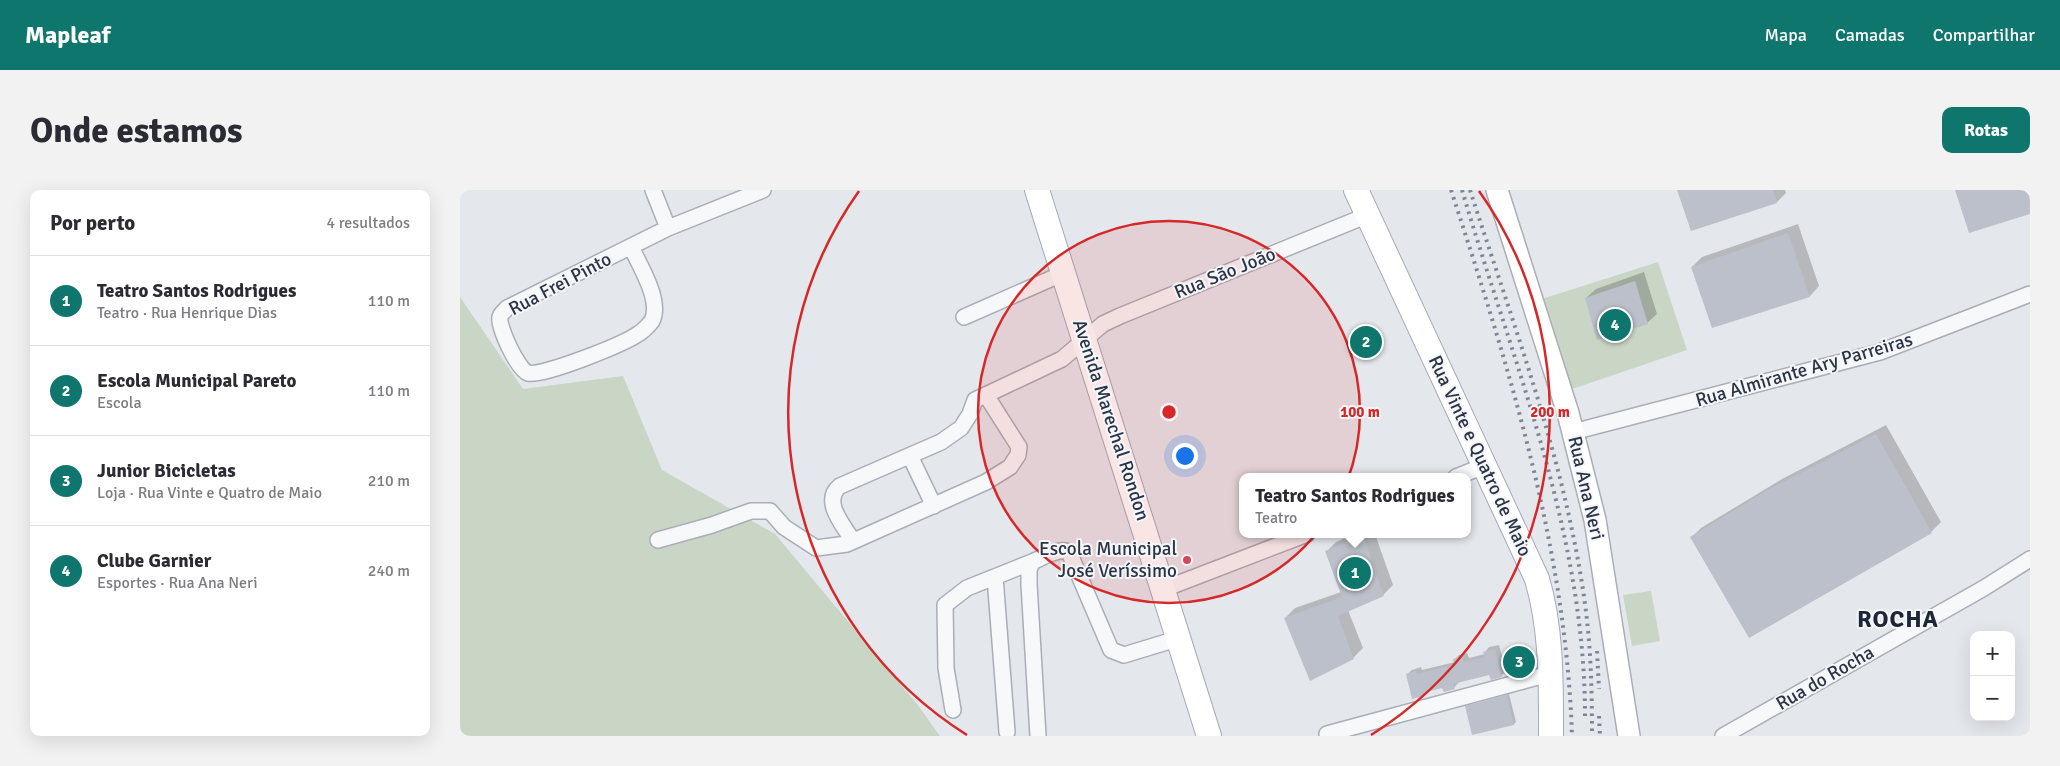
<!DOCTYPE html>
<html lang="pt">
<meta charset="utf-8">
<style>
body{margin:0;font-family:Signika,sans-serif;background:#f2f2f3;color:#2b2b33}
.controls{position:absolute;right:15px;bottom:15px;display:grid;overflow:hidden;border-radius:10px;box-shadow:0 5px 20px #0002}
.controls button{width:45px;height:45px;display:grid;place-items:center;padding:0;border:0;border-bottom:1px solid #e1e1e2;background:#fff;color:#2b2b33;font:25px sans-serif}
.you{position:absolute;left:724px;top:265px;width:18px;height:18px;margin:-12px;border:4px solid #fff;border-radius:50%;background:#1a73e8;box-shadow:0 0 0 8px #1a73e833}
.badge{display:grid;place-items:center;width:32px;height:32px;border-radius:50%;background:#0f766e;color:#fff;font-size:16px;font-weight:700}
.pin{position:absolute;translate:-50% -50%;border:2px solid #fff;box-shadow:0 1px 5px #0006}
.popup{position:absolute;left:779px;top:283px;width:232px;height:65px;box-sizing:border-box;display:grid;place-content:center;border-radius:10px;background:#fff;filter:drop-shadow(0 1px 4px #0005);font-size:16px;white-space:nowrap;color:#7c7c81}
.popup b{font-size:19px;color:#2b2b33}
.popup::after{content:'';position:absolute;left:50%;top:100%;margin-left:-10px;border:10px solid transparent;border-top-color:#fff}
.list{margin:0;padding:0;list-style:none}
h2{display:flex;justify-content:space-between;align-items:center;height:65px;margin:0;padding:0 20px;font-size:21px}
h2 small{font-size:16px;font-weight:400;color:#7c7c81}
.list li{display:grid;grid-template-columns:32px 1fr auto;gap:15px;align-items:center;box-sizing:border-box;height:90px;padding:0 20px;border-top:1px solid #e1e1e2}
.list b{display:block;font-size:19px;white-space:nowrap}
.list p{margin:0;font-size:16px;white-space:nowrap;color:#7c7c81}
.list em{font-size:16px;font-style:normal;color:#7c7c81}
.map{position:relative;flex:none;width:1570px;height:546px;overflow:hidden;border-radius:10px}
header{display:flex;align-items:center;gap:30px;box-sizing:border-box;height:70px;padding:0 25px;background:#0f766e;color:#fff}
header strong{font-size:24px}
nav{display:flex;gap:28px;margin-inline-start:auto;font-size:18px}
.intro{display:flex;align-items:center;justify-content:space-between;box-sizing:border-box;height:120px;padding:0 30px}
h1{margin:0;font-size:35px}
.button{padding:12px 22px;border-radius:10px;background:#0f766e;color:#fff;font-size:18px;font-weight:700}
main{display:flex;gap:30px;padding:0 30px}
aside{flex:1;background:#fff;border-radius:10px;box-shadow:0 5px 20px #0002}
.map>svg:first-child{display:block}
</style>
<header>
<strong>Mapleaf</strong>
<nav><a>Mapa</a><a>Camadas</a><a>Compartilhar</a></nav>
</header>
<div class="intro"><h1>Onde estamos</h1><a class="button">Rotas</a></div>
<main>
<aside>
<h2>Por perto<small>4 resultados</small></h2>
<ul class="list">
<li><span class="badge">1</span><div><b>Teatro Santos Rodrigues</b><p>Teatro · Rua Henrique Dias</p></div><em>110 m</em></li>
<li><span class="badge">2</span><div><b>Escola Municipal Pareto</b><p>Escola</p></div><em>110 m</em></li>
<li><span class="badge">3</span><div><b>Junior Bicicletas</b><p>Loja · Rua Vinte e Quatro de Maio</p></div><em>210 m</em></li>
<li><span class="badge">4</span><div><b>Clube Garnier</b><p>Esportes · Rua Ana Neri</p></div><em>240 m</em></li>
</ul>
</aside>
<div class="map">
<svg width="1570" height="546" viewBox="0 0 1570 546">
<rect width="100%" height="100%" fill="#e4e7ec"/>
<path fill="#c9d6c5" d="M1198,72l29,88 -115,39 -30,-90z
M0,107l63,92 100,-13 39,94 113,64 142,170 23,32h-480z
M1191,401l9,50 -28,5 -9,-51z"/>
<path fill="#0003" d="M1218,0h107l1,3 -9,9z
M1338,34l21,62 -9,10 -97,31 -21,-60 10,-10z
M1184,82l13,42 -10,9 -61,-25 10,-9z
M1426,235l55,97 -10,10 -182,105 -58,-99 10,-10 81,-49z
M894,344h21l18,51 -10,10 -35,15 15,38 -10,10 -68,-40 10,-10 46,-16 -15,-40 10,-10z
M1039,455l7,26 -5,5 -11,-2 -31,8 -5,6 -11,-2 -16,5 -5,4 -15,-21 5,-4 9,-3 1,3 33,-8 -1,-2 5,-5 8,-2 2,5 16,-4v-2l4,-5z
M1049,504l7,28 -2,2 -48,-17z"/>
<path fill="#bbc0ca" d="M1217,0h96l4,13 -86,28z
M1495,0h75v24l-61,19z
M1328,43l22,64 -98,31 -21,-61z
M1175,91l13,43 -51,16 -12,-42z
M1416,244l56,99 -183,105 -59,-101 81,-49z
M903,345l21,61 -46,20 16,43 -44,22 -26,-63 58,-21 -17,-46z
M1035,459l7,28 -11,3 -2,-5 -36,9 2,5 -11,3 -2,-4 -20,5 1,3 -11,3 -6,-25 10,-3 1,3 37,-9 -1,-6 10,-2 1,5 21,-5 -2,-5z
M1047,505l7,30 -42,10 -7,-29z"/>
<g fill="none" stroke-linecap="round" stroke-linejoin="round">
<defs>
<path id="street" d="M193,0l15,38
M171,57c9,19 31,54 21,74 -3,4 -10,11 -14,13 -14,10 -96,43 -110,39 -10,-3 -30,-46 -28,-56 1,-4 5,-6 7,-9l161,-80 95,-38
M504,127l100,-44
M1113,242l307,-80 150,-58
M450,266l24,50
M996,287l28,-11
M198,350l54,-15 39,-14h19l14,16 32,21 31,-4 139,-62 24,-15 8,-12 1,-8 -33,-52
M393,351c-9,-15 -32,-40 -13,-55l101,-44 20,-14 9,-14 5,-14 87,-41 41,-35 17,-8 248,-101
M535,387l12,155
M704,399l143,-55
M493,520l-7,-42 -1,-63 22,-17 65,-26
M867,544l222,-60
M578,546l-9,-152v-14l3,-8c10,-4 26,-15 37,-10l42,98 13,5 56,-17
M1263,546l261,-148 46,-29"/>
<path id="secondary" d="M1037,0l71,223 27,107 34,216"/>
<path id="primary" d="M577,0l172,546
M896,0l181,389c15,51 14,105 14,157"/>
</defs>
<use href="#street" stroke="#a9aeb7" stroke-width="18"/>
<use href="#secondary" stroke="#a9aeb7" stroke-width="24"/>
<use href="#primary" stroke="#a3abb8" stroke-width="26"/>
<use href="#street" stroke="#f7f8fa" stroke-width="15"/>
<use href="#secondary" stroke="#fff" stroke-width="21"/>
<use href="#primary" stroke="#fff" stroke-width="24"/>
<path stroke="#7d8696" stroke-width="4" stroke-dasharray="2.5 5" stroke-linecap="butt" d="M991,0c58,178 115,357 121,546
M1002,0c51,173 123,343 123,526
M1010,0c43,134 96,274 115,414 6,44 7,88 7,132
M1137,461l2,38
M1139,526l1,20"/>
</g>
<circle cx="709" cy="222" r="191" fill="#d62828" fill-opacity=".12"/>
<g fill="none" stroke="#d62828" stroke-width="2.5">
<circle cx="709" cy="222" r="191"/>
<path d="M507 545A381 381 0 0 1 399 1M1019 1A381 381 0 0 1 911 545"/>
</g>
<circle fill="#d1495b" stroke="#f4f6f9" stroke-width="2" cx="727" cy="370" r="5"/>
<g text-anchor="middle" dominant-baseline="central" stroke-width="4" stroke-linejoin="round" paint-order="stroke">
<g font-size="19" fill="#2b3445" stroke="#f4f6f9">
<text transform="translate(765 83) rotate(-22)">Rua São João</text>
<text transform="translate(100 94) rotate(-28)">Rua Frei Pinto</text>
<text transform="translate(1344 180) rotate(-16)">Rua Almirante Ary Parreiras</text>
<text transform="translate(651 230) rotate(72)">Avenida Marechal Rondon</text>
<text transform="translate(1020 266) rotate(65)">Rua Vinte e Quatro de Maio</text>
<text transform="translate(1126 298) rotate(77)">Rua Ana Neri</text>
<text transform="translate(1365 488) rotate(-30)">Rua do Rocha</text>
</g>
<g font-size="19" fill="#2b3445" stroke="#f4f6f9" text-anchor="end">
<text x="717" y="359">Escola Municipal<tspan x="717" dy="22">José Veríssimo</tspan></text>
</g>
<g font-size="24" font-weight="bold" letter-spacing="1" fill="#1d2536" stroke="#f4f6f9">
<text x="1438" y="429">ROCHA</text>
</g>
</g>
<circle cx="709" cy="222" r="8" fill="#d62828" stroke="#f4f6f9" stroke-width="2.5"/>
<g font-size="15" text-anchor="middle" font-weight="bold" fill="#d62828" stroke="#f4f6f9" stroke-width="4" stroke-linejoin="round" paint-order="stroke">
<text x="900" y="227">100 m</text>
<text x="1090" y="227">200 m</text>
</g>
</svg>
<div class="controls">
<button>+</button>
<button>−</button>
</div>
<div class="you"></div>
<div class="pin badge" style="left:895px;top:383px">1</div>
<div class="popup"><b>Teatro Santos Rodrigues</b>Teatro</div>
<div class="pin badge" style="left:906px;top:152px">2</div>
<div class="pin badge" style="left:1059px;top:472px">3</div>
<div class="pin badge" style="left:1155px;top:135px">4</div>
</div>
</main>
